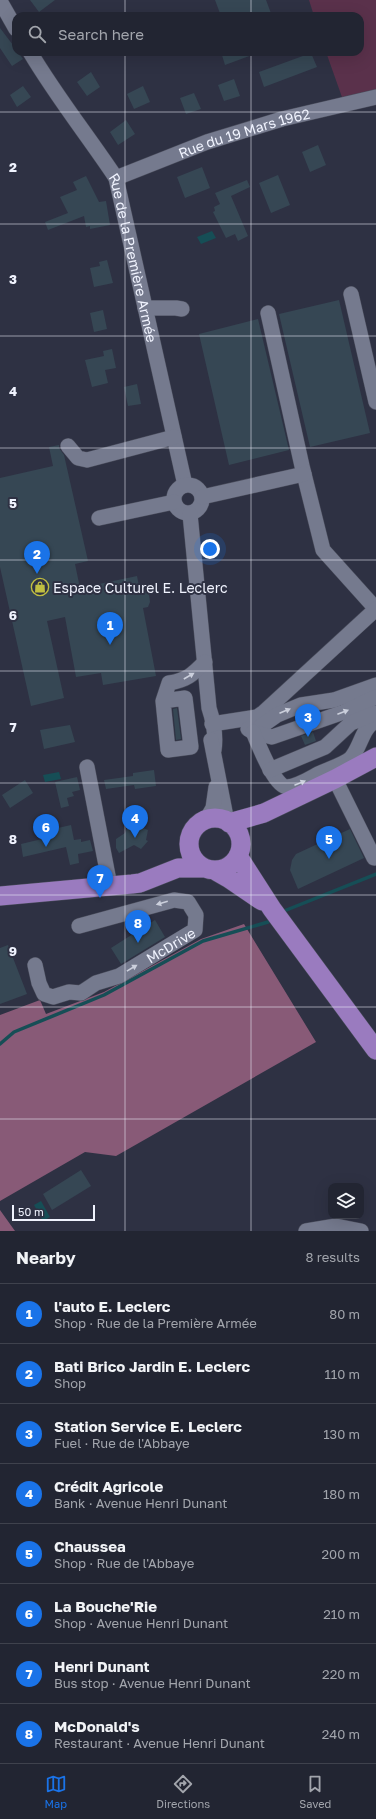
<!DOCTYPE html>
<meta charset="utf-8">
<style>
body{margin:0;font-family:"Golos Text",sans-serif;background:#2a2d3a;color:#f1f3f6}
.controls{position:absolute;right:12px;bottom:12px;display:grid;overflow:hidden;border-radius:8px;box-shadow:0 4px 16px #0002}
.controls button{width:36px;height:36px;display:grid;place-items:center;padding:0;border:0;border-bottom:1px solid #3f424d;background:#222532;color:#f1f3f6;font:20px sans-serif}
.scale{position:absolute;left:12px;bottom:10px;width:83px;box-sizing:border-box;padding-left:4px;border:2px solid #f0f3fe;border-top:0;font-size:11px;line-height:14px;white-space:nowrap;color:#f0f3fe;-webkit-text-stroke:3px #2e3143;paint-order:stroke}
.you{position:absolute;left:210px;top:549px;width:14px;height:14px;margin:-10px;border:3px solid #fff;border-radius:50%;background:#1a73e8;box-shadow:0 0 0 6px #1a73e833}
.badge{display:grid;place-items:center;width:26px;height:26px;border-radius:50%;background:#1a73e8;color:#fff;font-size:13px;font-weight:700}
.pin{position:absolute;translate:-50% -33px;filter:drop-shadow(0 1px 2px #0008)}
.pin::after{content:'';position:absolute;top:21px;width:14px;height:12px;background:inherit;clip-path:polygon(0 0,100% 0,50% 100%)}
.list{margin:0;padding:0;list-style:none}
h2{display:flex;justify-content:space-between;align-items:center;height:52px;margin:0;padding:0 16px;font-size:17px}
h2 small{font-size:13px;font-weight:400;color:#a2a5ac}
.list li{display:grid;grid-template-columns:26px 1fr auto;gap:12px;align-items:center;box-sizing:border-box;height:60px;padding:0 16px;border-top:1px solid #3f424d}
.list b{display:block;font-size:15px;white-space:nowrap}
.list p{margin:0;font-size:13px;white-space:nowrap;color:#a2a5ac}
.list em{font-size:13px;font-style:normal;color:#a2a5ac}
.icon{flex:none;width:22px;height:22px;fill:none;stroke:currentColor;stroke-width:2;stroke-linecap:round;stroke-linejoin:round}
.map{position:relative;flex:none;width:376px;height:1231px;overflow:hidden}
.search{position:absolute;background:#222532;box-shadow:0 4px 16px #0002;left:12px;right:12px;top:12px;height:44px;display:flex;align-items:center;gap:10px;box-sizing:border-box;padding:0 14px;border-radius:12px;color:#a2a5ac;font-size:15px}
.sheet{height:532px;background:#222532}
nav{display:flex;justify-content:space-around;align-items:center;box-sizing:border-box;height:56px;border-top:1px solid #3f424d;background:#222532;font-size:11px;color:#a2a5ac}
nav a{display:grid;justify-items:center;gap:2px}
nav .on{color:#1a73e8}
.map>svg:first-child{display:block}
</style>
<div class="map">
<svg width="376" height="1231" viewBox="0 0 376 1231">
<rect width="100%" height="100%" fill="#2e3143"/>
<path fill="#5a314b" d="M309,0h67v91l-33,9 -17,-48h34v-36h-46z"/>
<path fill="#885a77" d="M244,924l72,118 -200,114 -31,-4 -85,49v-186l40,-15 6,14 58,-22 97,-53z
M0,1210l15,21h-15z"/>
<path fill="#164e56" d="M212,231l4,7 -15,6 -4,-7z
M59,772l2,7 -16,3 -2,-7z
M41,1201l9,16 -7,4 -9,-16z"/>
<g fill="none" stroke-linecap="round" stroke-linejoin="round">
<path stroke="#164e56" stroke-width="3.5" d="M284,911l92,-37
M0,1044l14,-12 90,-37 99,-54 65,-19"/>
</g>
<path fill="#364754" d="M30,0h25l-16,12z
M215,0h51l6,16h-51z
M0,28l16,21v3h2l5,7 -11,7 -12,-18z
M221,52h36v1l-32,12z
M311,53l6,14 -53,20 -5,-15z
M91,72l9,15 -13,9 -10,-14z
M234,79l6,17 -16,5 -6,-16z
M23,86l8,11 -14,10 -7,-12z
M143,86l7,16 -16,7 -7,-15z
M194,93l7,16 -15,5 -6,-16z
M126,120l9,14 -17,11 -8,-13z
M318,145l8,20 -16,7 -8,-20z
M202,167l8,21 -25,10 -8,-21z
M278,175l12,30 -19,8 -12,-30z
M86,176l13,26 7,-1 4,24 -20,4v-3l-4,1 -2,-11 -36,14 -3,-8 23,-9 -8,-16 17,-7 -4,-8z
M247,180l3,7 -19,9 17,40 -10,5 -3,-7 -9,4 -13,-26 2,-1 -1,-4 6,-3 -5,-11z
M107,260l6,23 -19,4 -4,-19 10,-2 -1,-4z
M339,300l31,133 -60,14 -31,-133z
M103,310l4,19 -13,3 -4,-19z
M258,319l31,131 -60,15 -30,-131z
M112,349l4,19 -11,2 3,13 -16,4 -7,-27 19,-4 -1,-5z
M137,384l4,20 -13,2 -4,-19z
M59,445v3l5,7 24,106 -13,3 5,24 57,-12 3,15 6,-1 3,4 1,8 -2,5 -5,1 13,68 -53,9 -2,-12 -25,4 -11,-60 -18,4 17,77 -33,8 -31,-139v-89l53,-12 -4,-19z
M177,708l4,31 -5,1 -3,-31z
M70,725l5,17 -31,7 -4,-19z
M313,732l3,9 -11,4 -4,-9z
M154,770l2,16 -21,3 -1,-4 -28,4 -2,-9 29,-4v-3z
M77,777l3,13 -8,2 2,4 -7,2 2,8 -8,2 -6,-26z
M25,780l8,13 -23,15 -8,-13z
M128,820h14l1,8 5,2 -2,10 2,1 -7,8 -7,-4 -15,8 -3,-5v-9l9,-6 3,-7z
M71,825l3,15 7,-1v3l9,-2 3,11 -15,3 1,9 -9,2 -4,-18 -43,10 -2,-13 21,-5 -2,-7z
M350,829l14,29 -66,31 -8,-19 2,-10 4,-6z
M155,920l10,17 -44,27 -10,-16z
M8,945l19,49 -27,10v-56z
M81,1170l10,16 -39,24 -9,-16z"/>
<g fill="none" stroke-linecap="round" stroke-linejoin="round">
<defs>
<g id="minor">
<path d="M0,1l16,28"/>
<path id="s1" d="M30,52c26,44 58,84 86,126l69,307"/>
<path id="s2" d="M116,178l91,-36 75,-23 94,-22"/>
<path d="M351,294l25,108"/>
<path d="M145,308h31l6,1"/>
<path d="M268,313l34,153 21,84 53,59"/>
<path d="M68,446l10,12 9,2 87,-23"/>
<circle cx="188" cy="499" r="14"/>
<path d="M202,497l102,-23"/>
<path d="M190,514l19,194c4,12 7,29 5,42"/>
<path d="M99,518l75,-16"/>
<path d="M163,701l22,-3 6,49 -23,3 -5,-49 6,-18c18,-3 23,-8 36,-21"/>
<path d="M212,724l45,-7 7,-5 112,-103"/>
<path d="M260,727l17,-12 24,-10 33,-5 42,-15"/>
<path d="M248,729l5,3 19,5 72,-25 32,-15"/>
<path d="M253,732c5,11 22,56 34,55 11,-1 22,-8 31,-13 8,-4 27,-10 33,-16 10,-11 11,-31 25,-37"/>
<path d="M211,740l16,82"/>
<path d="M87,767l23,119"/>
<path d="M270,770l55,-23 26,-24 25,-10"/>
<path d="M335,779l39,79"/>
<path d="M206,820l7,-12 3,-21"/>
<path id="s3" d="M35,965l4,18 5,11 9,3 16,-5 12,1 15,-10 23,-7 76,-46 1,-15 -8,-13 -14,-2 -95,26"/>
<path d="M306,1231l30,-5 25,5"/>
</g>
<path id="major" d="M189 844a26 26 0 1 1 52 0a26 26 0 1 1-52 0Z
M229,823l35,-10 71,-34 41,-22
M238,856l34,53 104,141
M214,870l14,8 34,23
M0,896l132,-12 8,-1 38,-15h26"/>
</defs>
<use href="#minor" stroke="#4a4d5c" stroke-width="16"/>
<use href="#major" stroke="#4a4d5c" stroke-width="20"/>
<use href="#minor" stroke="#757a8e" stroke-width="15"/>
<use href="#major" stroke="#9a7bbf" stroke-width="19"/>
</g>
<defs><path id="oneway-solid" d="M-6-.8H1V-3.2L6.5 0L1 3.2V.8H-6Z"/></defs>
<g fill="#cbcfdc">
<use href="#oneway-solid" transform="translate(189 676) rotate(-30)"/>
<use href="#oneway-solid" transform="translate(285 711) rotate(-23)"/>
<use href="#oneway-solid" transform="translate(343 712) rotate(-21)"/>
<use href="#oneway-solid" transform="translate(300 783) rotate(-22)"/>
<use href="#oneway-solid" transform="translate(162 903) rotate(164)"/>
<use href="#oneway-solid" transform="translate(132 968) rotate(-31)"/>
</g>
<path fill="none" stroke="#f0f3fe" stroke-width="1" stroke-opacity="0.55" d="M125,0v16M251,0v16M125,52v1179M251,52v1179M0,112h376M0,224h376M0,336h376M0,448h376M0,560h376M0,671h376M0,783h376M0,895h376M0,1007h376M0,1119h376"/>
<defs>
<symbol id="shop-ring" viewBox="-11 -11 22 22"><circle r="9.5" fill="#2e3143" stroke="#c0be41" stroke-width="1.5"/><path d="M-5-2.5h2.3a2.7 3.5 0 0 1 5.4 0H5L5.5 6h-11ZM-1.5-2.5h3a1.5 2.3 0 0 0-3 0Z" fill="#c0be41"/></symbol>
</defs>
<g fill-rule="evenodd">
<use href="#shop-ring" x="30" y="577" width="20" height="20"/>
</g>
<g text-anchor="middle" dominant-baseline="central" stroke-width="4" stroke-linejoin="round" paint-order="stroke">
<g font-size="14" fill="#f0f3fe" stroke="#2e3143">
<text stroke="none"><textPath href="#s2" startOffset="136">Rue du 19 Mars 1962</textPath></text>
<text stroke="none"><textPath href="#s1" startOffset="234">Rue de la Première Armée</textPath></text>
<text stroke="none"><textPath href="#s3" startOffset="171">McDrive</textPath></text>
</g>
<g font-size="14" fill="#f0f3fe" stroke="#2e3143" text-anchor="start">
<text x="53" y="587">Espace Culturel E. Leclerc</text>
</g>
</g>
<g font-size="13" text-anchor="middle" font-weight="bold" fill="#f0f3fe" stroke="#2e3143" stroke-width="4" stroke-linejoin="round" paint-order="stroke">
<text x="13" y="172">2</text>
<text x="13" y="284">3</text>
<text x="13" y="396">4</text>
<text x="13" y="508">5</text>
<text x="13" y="620">6</text>
<text x="13" y="732">7</text>
<text x="13" y="844">8</text>
<text x="13" y="956">9</text>
</g>
</svg>
<div class="controls">
<button><svg class="icon" aria-label="layers" viewBox="0 0 24 24"><path d="M12 4l9 5-9 5-9-5zM3 14l9 5 9-5"/></svg></button>
</div>
<div class="scale">50 m</div>
<div class="you"></div>
<div class="pin badge" style="left:110px;top:645px">1</div>
<div class="pin badge" style="left:37px;top:574px">2</div>
<div class="pin badge" style="left:308px;top:737px">3</div>
<div class="pin badge" style="left:135px;top:838px">4</div>
<div class="pin badge" style="left:329px;top:859px">5</div>
<div class="pin badge" style="left:46px;top:847px">6</div>
<div class="pin badge" style="left:100px;top:898px">7</div>
<div class="pin badge" style="left:138px;top:943px">8</div>
<div class="search"><svg class="icon" aria-label="search" viewBox="0 0 24 24"><circle cx="10" cy="10" r="6"/><path d="M15 15l6 6"/></svg>Search here</div>
</div>
<section class="sheet">
<h2>Nearby<small>8 results</small></h2>
<ul class="list">
<li><span class="badge">1</span><div><b>l'auto E. Leclerc</b><p>Shop · Rue de la Première Armée</p></div><em>80 m</em></li>
<li><span class="badge">2</span><div><b>Bati Brico Jardin E. Leclerc</b><p>Shop</p></div><em>110 m</em></li>
<li><span class="badge">3</span><div><b>Station Service E. Leclerc</b><p>Fuel · Rue de l'Abbaye</p></div><em>130 m</em></li>
<li><span class="badge">4</span><div><b>Crédit Agricole</b><p>Bank · Avenue Henri Dunant</p></div><em>180 m</em></li>
<li><span class="badge">5</span><div><b>Chaussea</b><p>Shop · Rue de l'Abbaye</p></div><em>200 m</em></li>
<li><span class="badge">6</span><div><b>La Bouche'Rie</b><p>Shop · Avenue Henri Dunant</p></div><em>210 m</em></li>
<li><span class="badge">7</span><div><b>Henri Dunant</b><p>Bus stop · Avenue Henri Dunant</p></div><em>220 m</em></li>
<li><span class="badge">8</span><div><b>McDonald's</b><p>Restaurant · Avenue Henri Dunant</p></div><em>240 m</em></li>
</ul>
</section>
<nav>
<a class="on"><svg class="icon" aria-label="map" viewBox="0 0 24 24"><path d="M3 6l6-2 6 2 6-2v14l-6 2-6-2-6 2zM9 4v14M15 6v14"/></svg>Map</a>
<a><svg class="icon" aria-label="directions" viewBox="0 0 24 24"><path d="M12 3l9 9-9 9-9-9zM9 14v-3h6M13 9l2 2-2 2"/></svg>Directions</a>
<a><svg class="icon" aria-label="saved" viewBox="0 0 24 24"><path d="M7 4h10v16l-5-4-5 4z"/></svg>Saved</a>
</nav>
